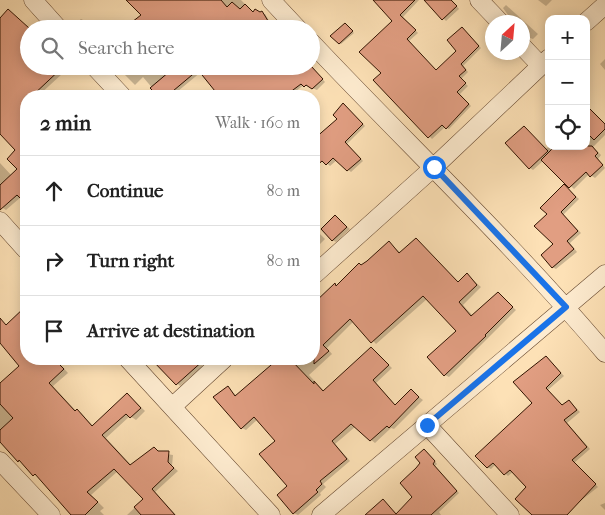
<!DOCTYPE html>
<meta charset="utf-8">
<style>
body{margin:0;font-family:"IM FELL French Canon",serif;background:#f2f2f2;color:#222}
.controls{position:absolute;right:15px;top:15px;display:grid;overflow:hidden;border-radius:10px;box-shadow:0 2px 12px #0003}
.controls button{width:45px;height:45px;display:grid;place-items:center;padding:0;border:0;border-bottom:1px solid #e0e0e0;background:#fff;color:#222;font:25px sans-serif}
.compass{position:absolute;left:485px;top:15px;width:45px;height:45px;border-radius:50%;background:#fff;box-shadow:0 2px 12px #0003;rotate:26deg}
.stop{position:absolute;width:15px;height:15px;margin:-11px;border:4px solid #1a73e8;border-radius:50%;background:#fff}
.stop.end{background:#1a73e8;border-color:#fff;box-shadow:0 1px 5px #0008}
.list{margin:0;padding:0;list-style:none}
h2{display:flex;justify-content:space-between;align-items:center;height:65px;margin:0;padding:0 20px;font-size:21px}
h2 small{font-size:16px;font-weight:400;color:#767676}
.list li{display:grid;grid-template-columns:32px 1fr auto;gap:15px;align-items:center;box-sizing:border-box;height:70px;padding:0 20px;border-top:1px solid #e0e0e0}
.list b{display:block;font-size:19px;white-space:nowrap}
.list em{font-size:16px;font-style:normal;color:#767676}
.icon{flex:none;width:28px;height:28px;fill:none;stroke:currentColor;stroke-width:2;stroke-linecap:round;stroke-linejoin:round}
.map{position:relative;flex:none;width:605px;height:515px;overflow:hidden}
.search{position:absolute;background:#fff;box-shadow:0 2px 12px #0003;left:20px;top:20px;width:300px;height:55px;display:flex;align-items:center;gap:12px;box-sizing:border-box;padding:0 18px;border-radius:28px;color:#767676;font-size:19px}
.panel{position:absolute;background:#fff;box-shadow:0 2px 12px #0003;left:20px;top:90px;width:300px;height:275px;border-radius:20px}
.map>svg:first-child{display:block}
</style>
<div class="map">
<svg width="605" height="515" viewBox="0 0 605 515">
<rect width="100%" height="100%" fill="#fde1b6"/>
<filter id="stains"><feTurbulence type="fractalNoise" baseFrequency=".004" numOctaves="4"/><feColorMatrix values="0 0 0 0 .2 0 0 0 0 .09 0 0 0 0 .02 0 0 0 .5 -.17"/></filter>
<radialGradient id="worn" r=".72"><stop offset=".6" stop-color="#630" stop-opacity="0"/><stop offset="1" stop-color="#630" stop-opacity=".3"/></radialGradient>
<path fill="#0003" d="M127,0h114l13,13 11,1 9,15h-145l14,-14z
M374,0h45l-16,17 15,16 -9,8 28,30 21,-20 4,-22 19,19 -18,18 5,6 -7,7 7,7 -8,8 11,12 -22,23 -4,-2 -13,12 -57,-59 8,-7 11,-52z
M425,0h27l7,9 -13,12z
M538,0h14l-6,6z
M506,5l32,29 -5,5 -11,-4v-13h-11v-3l-8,-11z
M8,10l21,19v37h24l9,8 -24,22h-12v65l-26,-29v-113z
M81,19l2,1 9,9h-18l-2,-2z
M347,25l7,8 -13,11 -2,-1z
M605,59v11l-5,-6z
M116,66h195l14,16 -8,8 -13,-5 -15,11 -5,-4 -5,4h-58l-20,-24 -29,24h-13l-16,-19 -8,8z
M346,107l19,19 -18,18 16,17 -12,11 -14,-12 -7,6 -13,-12z
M593,113l12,11v11l-12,12 8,8 -3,4 7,9 -10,10 -6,-4 -15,15 -30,-29 -11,10 -3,-2 -6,-41 22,22 3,-3h37v-22z
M0,163l12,13 14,-13v38l-5,-4 -15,13 -6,-4z
M564,186l15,13 -16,16 18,18 -11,10 7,9 -21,17 -4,-2 3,-23 -7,-30z
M335,217l15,12 -14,13 -4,-2z
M314,228l11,11 -11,11z
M416,239l43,44 8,-8 14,12 -18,18 10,11 25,-22 18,16 -67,67 -4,-2 12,-44 -30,-32 -51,45 -22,-23 -27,27 5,6 -23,21 15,16 47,-43 21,20 -16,15 20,23 15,-15 12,9 -29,29 -3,-1 -16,15 -20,-16 -20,17 15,17 -27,23 3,3 -6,6 1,2 -23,20 -4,-2 -17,-72 -19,-22 -12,11 -4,-2 -14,-40 9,8 41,-37h36v-53l45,-41 2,1 28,-23 12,10z
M26,308v51h29l13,14 -15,13 23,25 5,2 13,14 34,-32 17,16 -9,9 -6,-4 -24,22 26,28 22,-18 6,5 13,2 -1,11 6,5 -23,21 21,23h-49l17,-16 -26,-28 -27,24 13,13 -4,3 4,4h-31l-34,-38 -39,-37v-55l21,-19 -21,-24v-10z
M153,359h43l7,7 -23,20z
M549,360l15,16 -16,14 15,16 6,-5 11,11 -13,11 23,26 -16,14 24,24 -35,28h-30l-5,-28 -14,-16 -6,5 -12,-12 -5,5 -4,-2 46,-64z
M427,452l10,12 -2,2 24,27 -20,19 2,3h-75l17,-14 14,13 17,-17z
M605,503v7l-5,-5z"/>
<path fill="#e19e82" stroke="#311300" d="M126,0h95l6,7 5,-5 8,7 5,-5 8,8 2,-3 5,3 2,-1 11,18h-150l18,-14z
M373,0h42l-15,15 16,15 -9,9 29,31 20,-19 -9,-11 15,-13 17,19 -18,18 5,6 -7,6 7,7 -9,9 12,12 -23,25 -4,-4 -14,13 -55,-58 8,-7 -22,-21 33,-31z
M424,0h27l6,6 -15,14z
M8,9l21,19v12l-5,5 5,6v15h35l-32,30h-6v108l-9,-9 -17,15v-25l17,-16 -10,-10 8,-9 -15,-16v-116z
M345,23l8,8 -14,13 -9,-8z
M176,66h135l12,13 -11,10 -6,-4 -2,2 -3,-3 -16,12h-66l-21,-26 -31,26h-9l-8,-8z
M343,103l20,21 -18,18 16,17 -14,12 -14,-13 -7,7 -4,-4 -8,7v-29l23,-20 -4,-4z
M586,105l19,19v5l-11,11 -8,-8z
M524,126l24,25 -19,18 -24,-26z
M555,146h37l6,7 -3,3 8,9 -13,12 -4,-5 -17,16 -28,-28z
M564,184l12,13 -15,15 17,19 -11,10 7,8 -22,19 -11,-13 12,-11 -19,-18 13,-12 -7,-6z
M335,215l12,12 -15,14 -11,-12z
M416,238l42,44 9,-9 10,12 -18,17 12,14 27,-24 15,15 -28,28 1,1 -42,40 -17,-19 29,-26 -33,-35 -52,47 -21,-24 -27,26 6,6 -15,13v-61l21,-20 1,3 23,-23 2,2 6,-4 22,-20 10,12z
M26,306v53h28l10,10 -15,14 26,28 2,-2 15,17 35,-33 14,15 -11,10 -4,-4 -24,21 28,30 24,-18 4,4h11l-1,11 6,6 -22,21 23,26h-34l-7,-8 9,-8 -29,-30 -27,23 11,10 -13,13h-14l-36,-41 -2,2 -14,-16 -1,2 -18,-20v-12l13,-12 -13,-14v-21l19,-17 -19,-23v-25l6,7z
M371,347l18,18 -16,15 22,25 16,-16 8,8 -30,31 -2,-2 -17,15 -19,-17 -19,17 15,18 -27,22 2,3 -6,6 2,2 -25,22 -16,-19 10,-9 -28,-32 16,-13 -21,-24 -13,12 -28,-32 15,-11 7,10 43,-37h12l24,25v-3l9,10z
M546,356l15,17 -15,15 16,17 7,-5 8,10 -13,10 23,27 -15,13 24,24 -29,31h-35l-17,-16 11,-12 -16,-17 -6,5 -11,-12 -6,5 -12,-12 57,-53 -19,-21z
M151,359h54l-29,26z
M424,449l11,12 -2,3 24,27 -26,24h-66l18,-16 13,15 16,-17 -12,-14 16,-15 4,-5 -5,-6z"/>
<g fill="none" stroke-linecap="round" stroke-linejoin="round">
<defs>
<path id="minor" d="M33,0l26,29
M271,0l27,29
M479,0l21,22
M586,22l19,-17
M311,42c98,104 202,202 294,311
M522,46l19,20
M94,66l28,30
M0,221l26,29
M314,275l120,-108 115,-109
M128,359l143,156
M173,406l51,-47
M427,425l83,90
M0,461l51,54
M321,515l284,-241"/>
</defs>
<use href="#minor" stroke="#64462e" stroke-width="19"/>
<use href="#minor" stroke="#feecd0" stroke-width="18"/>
</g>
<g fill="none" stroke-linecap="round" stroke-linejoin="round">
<path stroke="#1a73e8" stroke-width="6" d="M427,425l139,-118 -132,-140"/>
</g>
<rect width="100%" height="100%" filter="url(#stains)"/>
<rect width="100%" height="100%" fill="url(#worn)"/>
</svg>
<div class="controls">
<button>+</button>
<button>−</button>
<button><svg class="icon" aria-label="locate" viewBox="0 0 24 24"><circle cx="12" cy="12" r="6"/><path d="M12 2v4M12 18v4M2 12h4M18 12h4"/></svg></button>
</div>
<svg class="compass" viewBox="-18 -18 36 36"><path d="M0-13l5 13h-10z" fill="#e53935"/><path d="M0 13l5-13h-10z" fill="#767676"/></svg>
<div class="stop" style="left:434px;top:167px"></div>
<div class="stop end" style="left:427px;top:425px"></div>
<div class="search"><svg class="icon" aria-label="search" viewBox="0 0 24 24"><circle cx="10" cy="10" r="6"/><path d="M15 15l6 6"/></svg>Search here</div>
<section class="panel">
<h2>2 min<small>Walk · 160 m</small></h2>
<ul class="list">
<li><svg class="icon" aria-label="ahead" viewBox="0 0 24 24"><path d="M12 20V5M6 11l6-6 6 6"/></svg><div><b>Continue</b></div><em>80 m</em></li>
<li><svg class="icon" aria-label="right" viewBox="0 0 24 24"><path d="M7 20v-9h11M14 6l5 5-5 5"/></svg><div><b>Turn right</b></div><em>80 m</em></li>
<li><svg class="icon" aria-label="arrive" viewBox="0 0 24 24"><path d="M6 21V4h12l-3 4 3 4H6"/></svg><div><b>Arrive at destination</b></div></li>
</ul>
</section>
</div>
